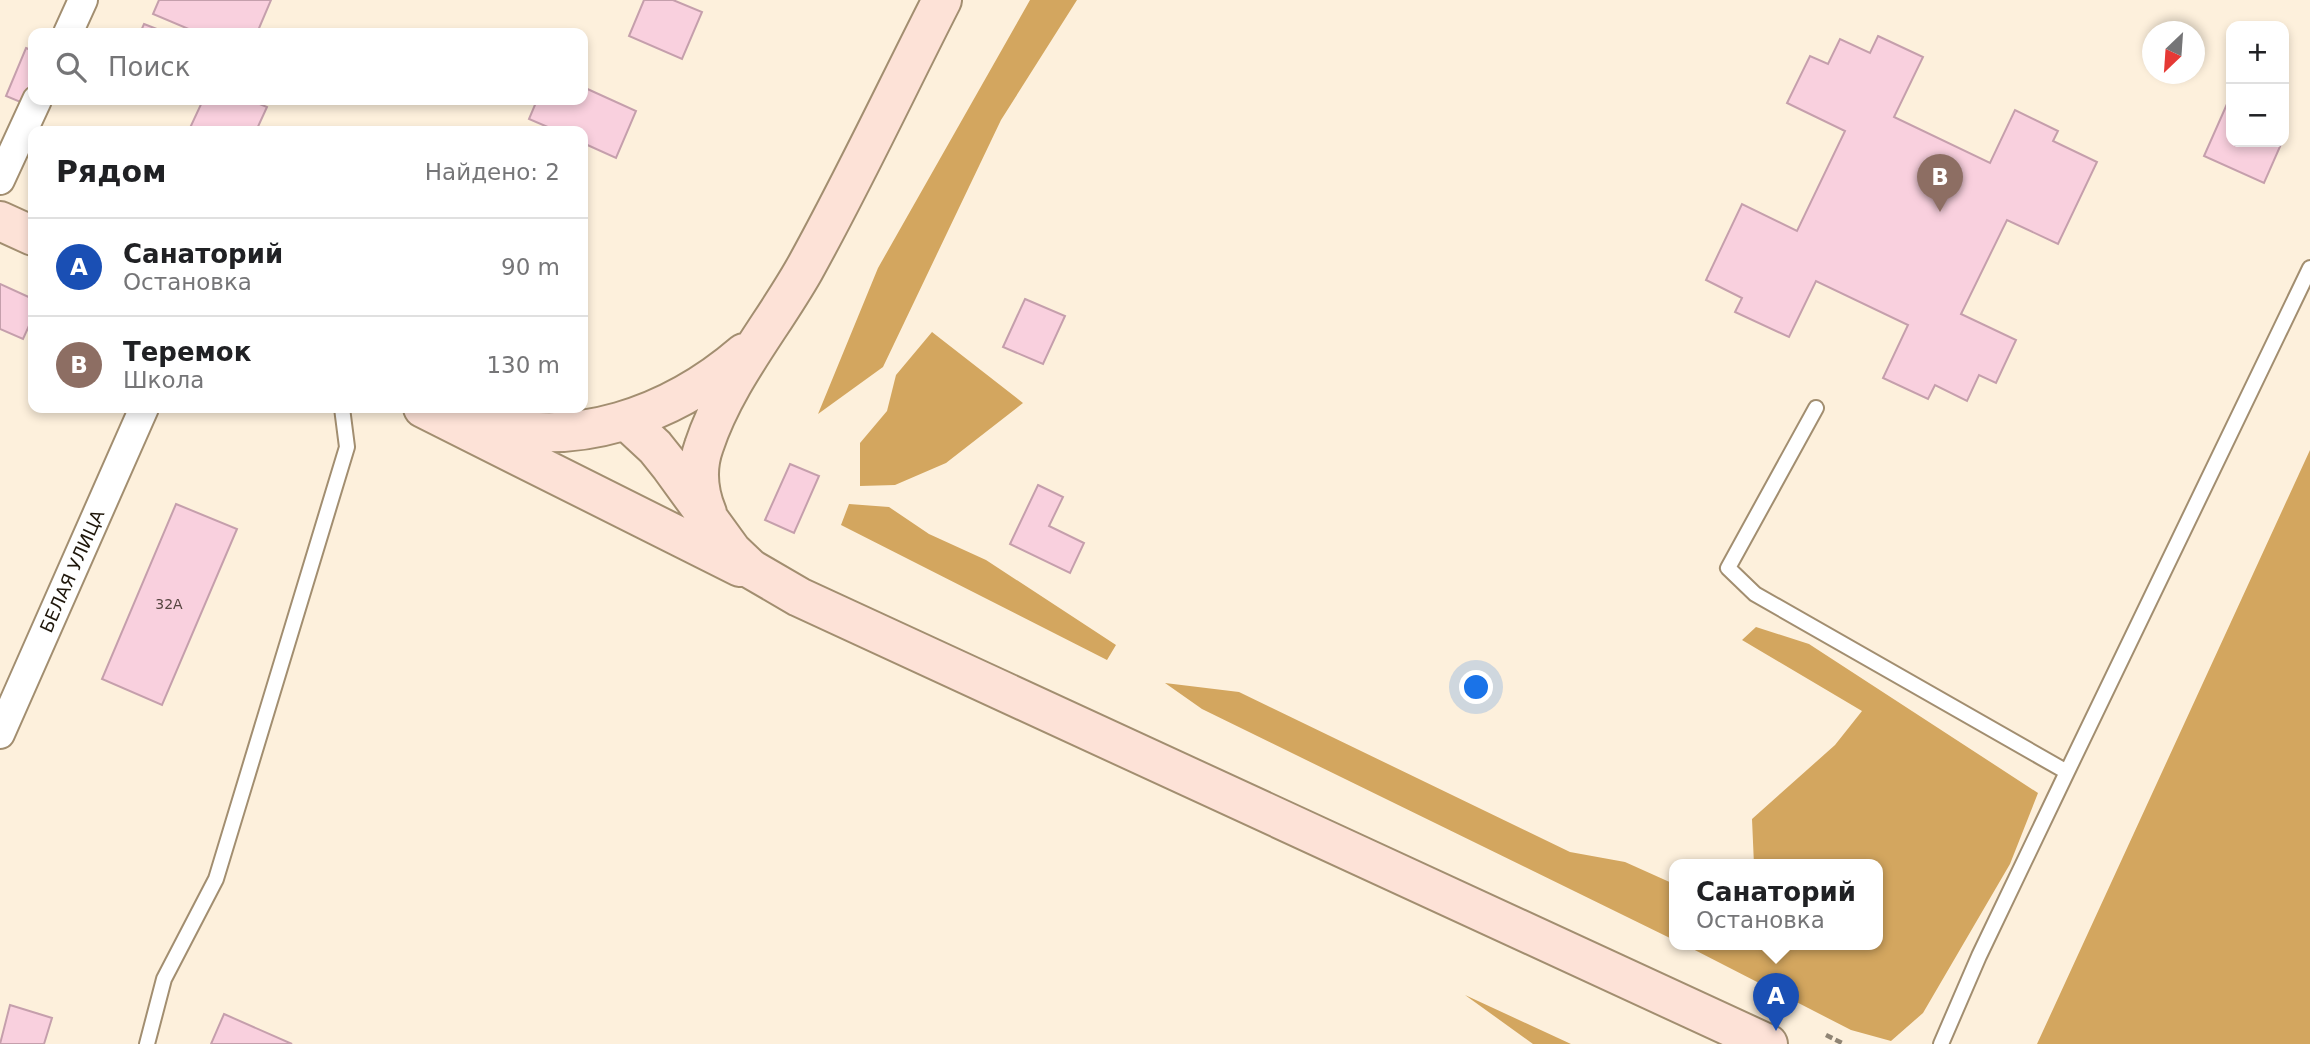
<!DOCTYPE html>
<html lang="ru">
<meta charset="utf-8">
<style>
body{margin:0;font-family:"DejaVu Sans",sans-serif;background:#f2f2f2;color:#202124}
.controls{position:absolute;right:21px;top:21px;display:grid;overflow:hidden;border-radius:14px;box-shadow:0 4px 10px #0003}
.controls button{width:63px;height:63px;display:grid;place-items:center;padding:0;border:0;border-bottom:2px solid #e0e0e0;background:#fff;color:#202124;font:35px sans-serif}
.compass{position:absolute;left:2142px;top:21px;width:63px;height:63px;border-radius:50%;background:#fff;box-shadow:0 4px 10px #0003;rotate:205deg}
.you{position:absolute;left:1477px;top:688px;width:24px;height:24px;margin:-18px;border:5px solid #fff;border-radius:50%;background:#1a73e8;box-shadow:0 0 0 10px #1a73e833}
.badge{display:grid;place-items:center;width:46px;height:46px;border-radius:50%;background:#0f766e;color:#fff;font-size:23px;font-weight:700}
.pin{position:absolute;translate:-50% -58px;filter:drop-shadow(0 2px 4px #0008)}
.pin::after{content:'';position:absolute;top:37px;width:24px;height:21px;background:inherit;clip-path:polygon(0 0,100% 0,50% 100%)}
.popup{position:absolute;left:1669px;top:859px;width:214px;height:91px;box-sizing:border-box;display:grid;place-content:center;border-radius:14px;background:#fff;filter:drop-shadow(0 2px 5px #0005);font-size:23px;white-space:nowrap;color:#757577}
.popup b{font-size:26px;color:#202124}
.popup::after{content:'';position:absolute;left:50%;top:100%;margin-left:-14px;border:14px solid transparent;border-top-color:#fff}
.list{margin:0;padding:0;list-style:none}
h2{display:flex;justify-content:space-between;align-items:center;height:91px;margin:0;padding:0 28px;font-size:30px}
h2 small{font-size:23px;font-weight:400;color:#757577}
.list li{display:grid;grid-template-columns:46px 1fr auto;gap:21px;align-items:center;box-sizing:border-box;height:98px;padding:0 28px;border-top:2px solid #e0e0e0}
.list b{display:block;font-size:26px;white-space:nowrap}
.list p{margin:0;font-size:23px;white-space:nowrap;color:#757577}
.list em{font-size:23px;font-style:normal;color:#757577}
.icon{flex:none;width:38px;height:38px;fill:none;stroke:currentColor;stroke-width:2;stroke-linecap:round;stroke-linejoin:round}
.map{position:relative;flex:none;width:2310px;height:1044px;overflow:hidden}
.search{position:absolute;background:#fff;box-shadow:0 4px 10px #0003;left:28px;top:28px;width:560px;height:77px;display:flex;align-items:center;gap:18px;box-sizing:border-box;padding:0 24px;border-radius:14px;color:#757577;font-size:26px}
.panel{position:absolute;background:#fff;box-shadow:0 4px 10px #0003;left:28px;top:126px;width:560px;height:287px;border-radius:14px}
.map>svg:first-child{display:block}
</style>
<div class="map">
<svg width="2310" height="1044" viewBox="0 0 2310 1044">
<rect width="100%" height="100%" fill="#fdf0dc"/>
<path fill="#d3a65f" d="M1030,0h47l-76,120 -118,247 -65,47 60,-146z
M932,332l91,71 -77,60 -51,22 -35,1v-43l27,-32 9,-36z
M2310,450v594h-273z
M849,504l40,3 40,27 57,26 130,85 -9,15 -266,-135z
M1756,627l53,17 229,149 -28,71 -87,149 -32,28 -40,-11 -166,-85h193v-80h-124l-2,-46 83,-74 27,-34 -120,-71z
M1165,683l74,9 331,160 55,10 49,22v56l-472,-231z
M1465,995l106,49h-38z"/>
<path fill="#f9d0de" stroke="#c59fac" stroke-width="2" d="M159,0h112l-14,33h-59l-45,-19z
M644,0h29l29,12 -20,47 -53,-23z
M144,24l23,9h-27z
M1878,36l45,21 -29,60 96,46 25,-53 43,21 -5,10 44,21 -39,82 -51,-24 -46,94 55,26 -20,43 -17,-8 -12,26 -32,-16 -7,14 -45,-21 25,-53 -92,-44 -27,56 -54,-25 7,-14 -36,-18 36,-76 55,27 48,-100 -58,-28 23,-47 18,8 12,-25 30,14z
M26,48l7,3v47l-3,8 -24,-10z
M583,87l53,24 -20,47 -33,-15v-12h-26l-28,-12 8,-19h46z
M2231,95v47h51l-18,41 -60,-27z
M203,100h47l17,7 -11,24h-65l-2,-1z
M0,284l33,15v18l-10,22 -23,-10z
M1025,299l40,17 -22,48 -40,-17z
M790,464l29,12 -25,57 -29,-13z
M1038,485l25,12 -14,29 35,17 -14,30 -60,-29z
M176,504l61,25 -75,176 -60,-26z
M10,1005l42,13 -8,26h-44z
M224,1014l68,30h-81z"/>
<g fill="none" stroke-linecap="round" stroke-linejoin="round">
<defs>
<path id="lane" d="M1816,408l-88,160 27,26 312,178
M147,1044l17,-65 52,-100 131,-432 -5,-39
M1941,1044l38,-88 88,-184 243,-504"/>
<path id="street" d="M68,33l15,-33
M0,180l37,-80
M0,734l144,-326"/>
<path id="secondary" d="M0,221l33,15
M423,408l317,159
M479,421c94,31 193,-6 265,-68
M627,421l28,26 16,20 61,84 19,18 48,28 969,447
M707,513c-9,-22 -11,-45 -3,-67 21,-64 67,-118 100,-176 49,-88 92,-180 138,-270"/>
</defs>
<use href="#lane" stroke="#a28e70" stroke-width="18"/>
<use href="#street" stroke="#a28e70" stroke-width="32"/>
<use href="#secondary" stroke="#a28e70" stroke-width="42"/>
<path stroke="#8f8474" stroke-width="4.5" stroke-dasharray="7 3.5" stroke-linecap="butt" d="M1826,1035l18,9"/>
<use href="#lane" stroke="#fff" stroke-width="14"/>
<use href="#street" stroke="#fff" stroke-width="28"/>
<use href="#secondary" stroke="#fde2d7" stroke-width="38"/>
</g>
<g text-anchor="middle" dominant-baseline="central" stroke-width="5" stroke-linejoin="round" paint-order="stroke">
<g font-size="14" fill="#564540">
<text x="169" y="604">32А</text>
</g>
<g font-size="18" fill="#1f170b" stroke="#fff">
<text transform="translate(72 571) rotate(-66)">БЕЛАЯ УЛИЦА</text>
</g>
</g>
</svg>
<div class="controls">
<button>+</button>
<button>−</button>
</div>
<svg class="compass" viewBox="-18 -18 36 36"><path d="M0-13l5 13h-10z" fill="#e53935"/><path d="M0 13l5-13h-10z" fill="#757577"/></svg>
<div class="you"></div>
<div class="pin badge" style="left:1776px;top:1031px;background:#1a4fb4">A</div>
<div class="popup"><b>Санаторий</b>Остановка</div>
<div class="pin badge" style="left:1940px;top:212px;background:#8d6e63">B</div>
<div class="search"><svg class="icon" aria-label="search" viewBox="0 0 24 24"><circle cx="10" cy="10" r="6"/><path d="M15 15l6 6"/></svg>Поиск</div>
<section class="panel">
<h2>Рядом<small>Найдено: 2</small></h2>
<ul class="list">
<li><span class="badge" style="background:#1a4fb4">A</span><div><b>Санаторий</b><p>Остановка</p></div><em>90 m</em></li>
<li><span class="badge" style="background:#8d6e63">B</span><div><b>Теремок</b><p>Школа</p></div><em>130 m</em></li>
</ul>
</section>
</div>
